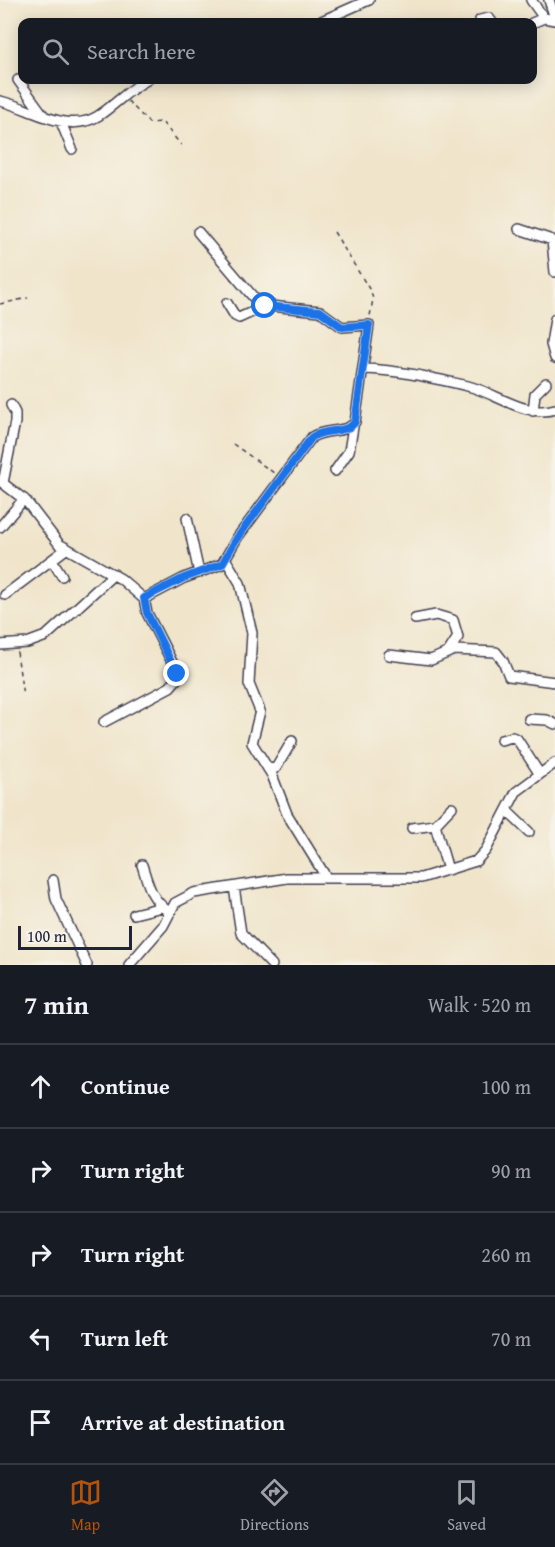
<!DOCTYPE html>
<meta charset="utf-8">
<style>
body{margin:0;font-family:"Gentium Book Plus",serif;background:#242831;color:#f1f3f6}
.scale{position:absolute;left:18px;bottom:15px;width:114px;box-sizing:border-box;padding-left:6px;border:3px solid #22223b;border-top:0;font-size:16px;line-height:21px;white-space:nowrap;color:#22223b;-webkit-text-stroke:4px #f7f3e8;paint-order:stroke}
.stop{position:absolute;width:18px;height:18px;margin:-14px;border:4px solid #1a73e8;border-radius:50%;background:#fff}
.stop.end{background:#1a73e8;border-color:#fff;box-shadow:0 2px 6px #0008}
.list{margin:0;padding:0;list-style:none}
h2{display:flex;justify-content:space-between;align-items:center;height:78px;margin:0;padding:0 24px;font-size:26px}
h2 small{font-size:20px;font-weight:400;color:#9ea1a6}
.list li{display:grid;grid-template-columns:39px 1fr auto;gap:18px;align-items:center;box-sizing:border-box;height:84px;padding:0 24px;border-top:2px solid #363941}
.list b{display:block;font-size:22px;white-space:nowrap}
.list em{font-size:20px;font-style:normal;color:#9ea1a6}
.icon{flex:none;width:33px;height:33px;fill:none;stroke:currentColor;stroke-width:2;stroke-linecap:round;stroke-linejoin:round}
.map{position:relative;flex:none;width:555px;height:965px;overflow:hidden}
.search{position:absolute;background:#171b24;box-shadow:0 3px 15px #0003;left:18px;right:18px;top:18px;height:66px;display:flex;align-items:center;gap:15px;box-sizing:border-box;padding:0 21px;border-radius:12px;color:#9ea1a6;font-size:22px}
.sheet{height:498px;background:#171b24}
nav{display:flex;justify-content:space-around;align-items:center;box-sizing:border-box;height:84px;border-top:2px solid #363941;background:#171b24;font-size:16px;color:#9ea1a6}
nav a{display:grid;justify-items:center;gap:3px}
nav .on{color:#b45309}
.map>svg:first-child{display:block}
</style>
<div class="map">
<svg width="555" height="965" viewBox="0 0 555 965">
<rect width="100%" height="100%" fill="#f7f3e8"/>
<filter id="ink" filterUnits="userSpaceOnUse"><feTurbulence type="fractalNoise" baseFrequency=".0167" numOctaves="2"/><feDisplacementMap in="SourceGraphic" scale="12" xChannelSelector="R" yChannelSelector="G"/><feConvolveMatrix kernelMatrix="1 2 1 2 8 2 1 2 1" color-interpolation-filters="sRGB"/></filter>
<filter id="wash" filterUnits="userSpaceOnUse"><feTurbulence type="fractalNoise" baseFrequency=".008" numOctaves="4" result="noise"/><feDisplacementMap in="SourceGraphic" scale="24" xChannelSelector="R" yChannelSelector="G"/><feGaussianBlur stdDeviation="1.35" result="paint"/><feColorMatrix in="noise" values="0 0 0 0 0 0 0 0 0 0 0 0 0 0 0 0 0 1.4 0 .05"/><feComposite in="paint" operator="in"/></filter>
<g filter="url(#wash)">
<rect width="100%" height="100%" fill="#f0e5cb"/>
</g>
<g filter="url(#ink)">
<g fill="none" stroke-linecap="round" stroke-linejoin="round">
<defs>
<path id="minor" d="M531,0l13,18 11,2
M549,0l6,18
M480,20l9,-2 3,4
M319,22l50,-22
M532,23l12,-5
M18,80l26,36
M0,101c32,7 67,34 98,15 17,-11 31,-27 49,-36
M61,122l11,27
M519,229l33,11 3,32
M227,303l8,13 4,2 26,-12
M555,319l-4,25 4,14
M363,369c36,1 70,9 105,17 28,7 58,32 87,23
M533,411l2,-17 11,-11
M335,471l14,-20 4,-24
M0,481l26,20 33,43 62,35 23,20 3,14 26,51 3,16 -6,7 -66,35
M3,483l12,-61v-9l-4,-8
M187,518l12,55
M0,527l24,-28
M52,560l10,16
M226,560l14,23 12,50 -3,51 11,27 -8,32 20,32 15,39 39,63
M5,595l61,-46
M144,599l40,-21 38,-14 15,-26 75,-101c13,-9 35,-3 43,-15l14,-97 -27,2 -22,-16 -60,-6 -62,-73
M415,619l21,-4 17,5 5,17 -9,14
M0,645l27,-2 19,-7 68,-62
M389,655l42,5 23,-10 42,2 7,9 6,15 46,6
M529,719l18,1 8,4
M501,740l11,-3 5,2 22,34
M269,769l7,-1 16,-27
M507,811l22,21
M435,825l17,-18
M412,828l23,-3 13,45
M142,865c7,22 9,34 28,48
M53,880l3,19 31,66
M234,887l7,46 31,32
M134,914l28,-7
M129,965l34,-39 12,-23 19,-10 93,-15h134l55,-17 10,-11 30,-58 39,-29"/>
</defs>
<use href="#minor" stroke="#413f51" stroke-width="12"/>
<path stroke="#413f51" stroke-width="1.5" stroke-dasharray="4.5 4.5" stroke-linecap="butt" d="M128,101l21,22 13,-1 19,23
M334,232l37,60 2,7 -3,17
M0,304l28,-6
M233,444l41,29
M17,652l6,44"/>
<use href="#minor" stroke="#fff" stroke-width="9"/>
</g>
</g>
<g fill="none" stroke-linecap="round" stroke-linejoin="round" filter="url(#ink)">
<path stroke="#1a73e8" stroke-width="8" d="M177,674l-30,-61 -3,-15 40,-20 38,-14 15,-26 75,-101c13,-9 35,-3 43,-15l14,-97 -27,2 -22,-16 -55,-5"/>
</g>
</svg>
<div class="scale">100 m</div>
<div class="stop" style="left:265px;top:306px"></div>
<div class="stop end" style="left:177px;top:674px"></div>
<div class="search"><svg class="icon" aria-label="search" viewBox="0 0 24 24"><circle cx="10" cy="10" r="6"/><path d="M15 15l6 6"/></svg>Search here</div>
</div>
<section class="sheet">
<h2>7 min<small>Walk · 520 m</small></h2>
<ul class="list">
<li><svg class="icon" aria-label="ahead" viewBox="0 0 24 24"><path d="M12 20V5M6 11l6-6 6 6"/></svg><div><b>Continue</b></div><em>100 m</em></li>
<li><svg class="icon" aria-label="right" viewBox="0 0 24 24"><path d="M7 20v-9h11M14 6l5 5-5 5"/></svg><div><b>Turn right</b></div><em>90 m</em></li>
<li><svg class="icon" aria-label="right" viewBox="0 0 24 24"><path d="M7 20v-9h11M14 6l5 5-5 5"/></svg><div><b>Turn right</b></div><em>260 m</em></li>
<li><svg class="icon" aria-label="left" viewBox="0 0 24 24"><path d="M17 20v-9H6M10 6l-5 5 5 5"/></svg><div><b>Turn left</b></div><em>70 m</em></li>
<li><svg class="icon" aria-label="arrive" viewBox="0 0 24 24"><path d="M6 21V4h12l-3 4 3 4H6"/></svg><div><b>Arrive at destination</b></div></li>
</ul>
</section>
<nav>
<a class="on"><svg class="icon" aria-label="map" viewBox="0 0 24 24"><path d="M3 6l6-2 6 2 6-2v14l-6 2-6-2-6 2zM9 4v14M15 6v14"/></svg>Map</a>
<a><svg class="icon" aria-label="directions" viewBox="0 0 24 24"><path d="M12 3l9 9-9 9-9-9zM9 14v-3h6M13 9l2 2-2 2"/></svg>Directions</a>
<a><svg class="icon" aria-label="saved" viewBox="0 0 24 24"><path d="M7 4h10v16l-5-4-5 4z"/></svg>Saved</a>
</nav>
